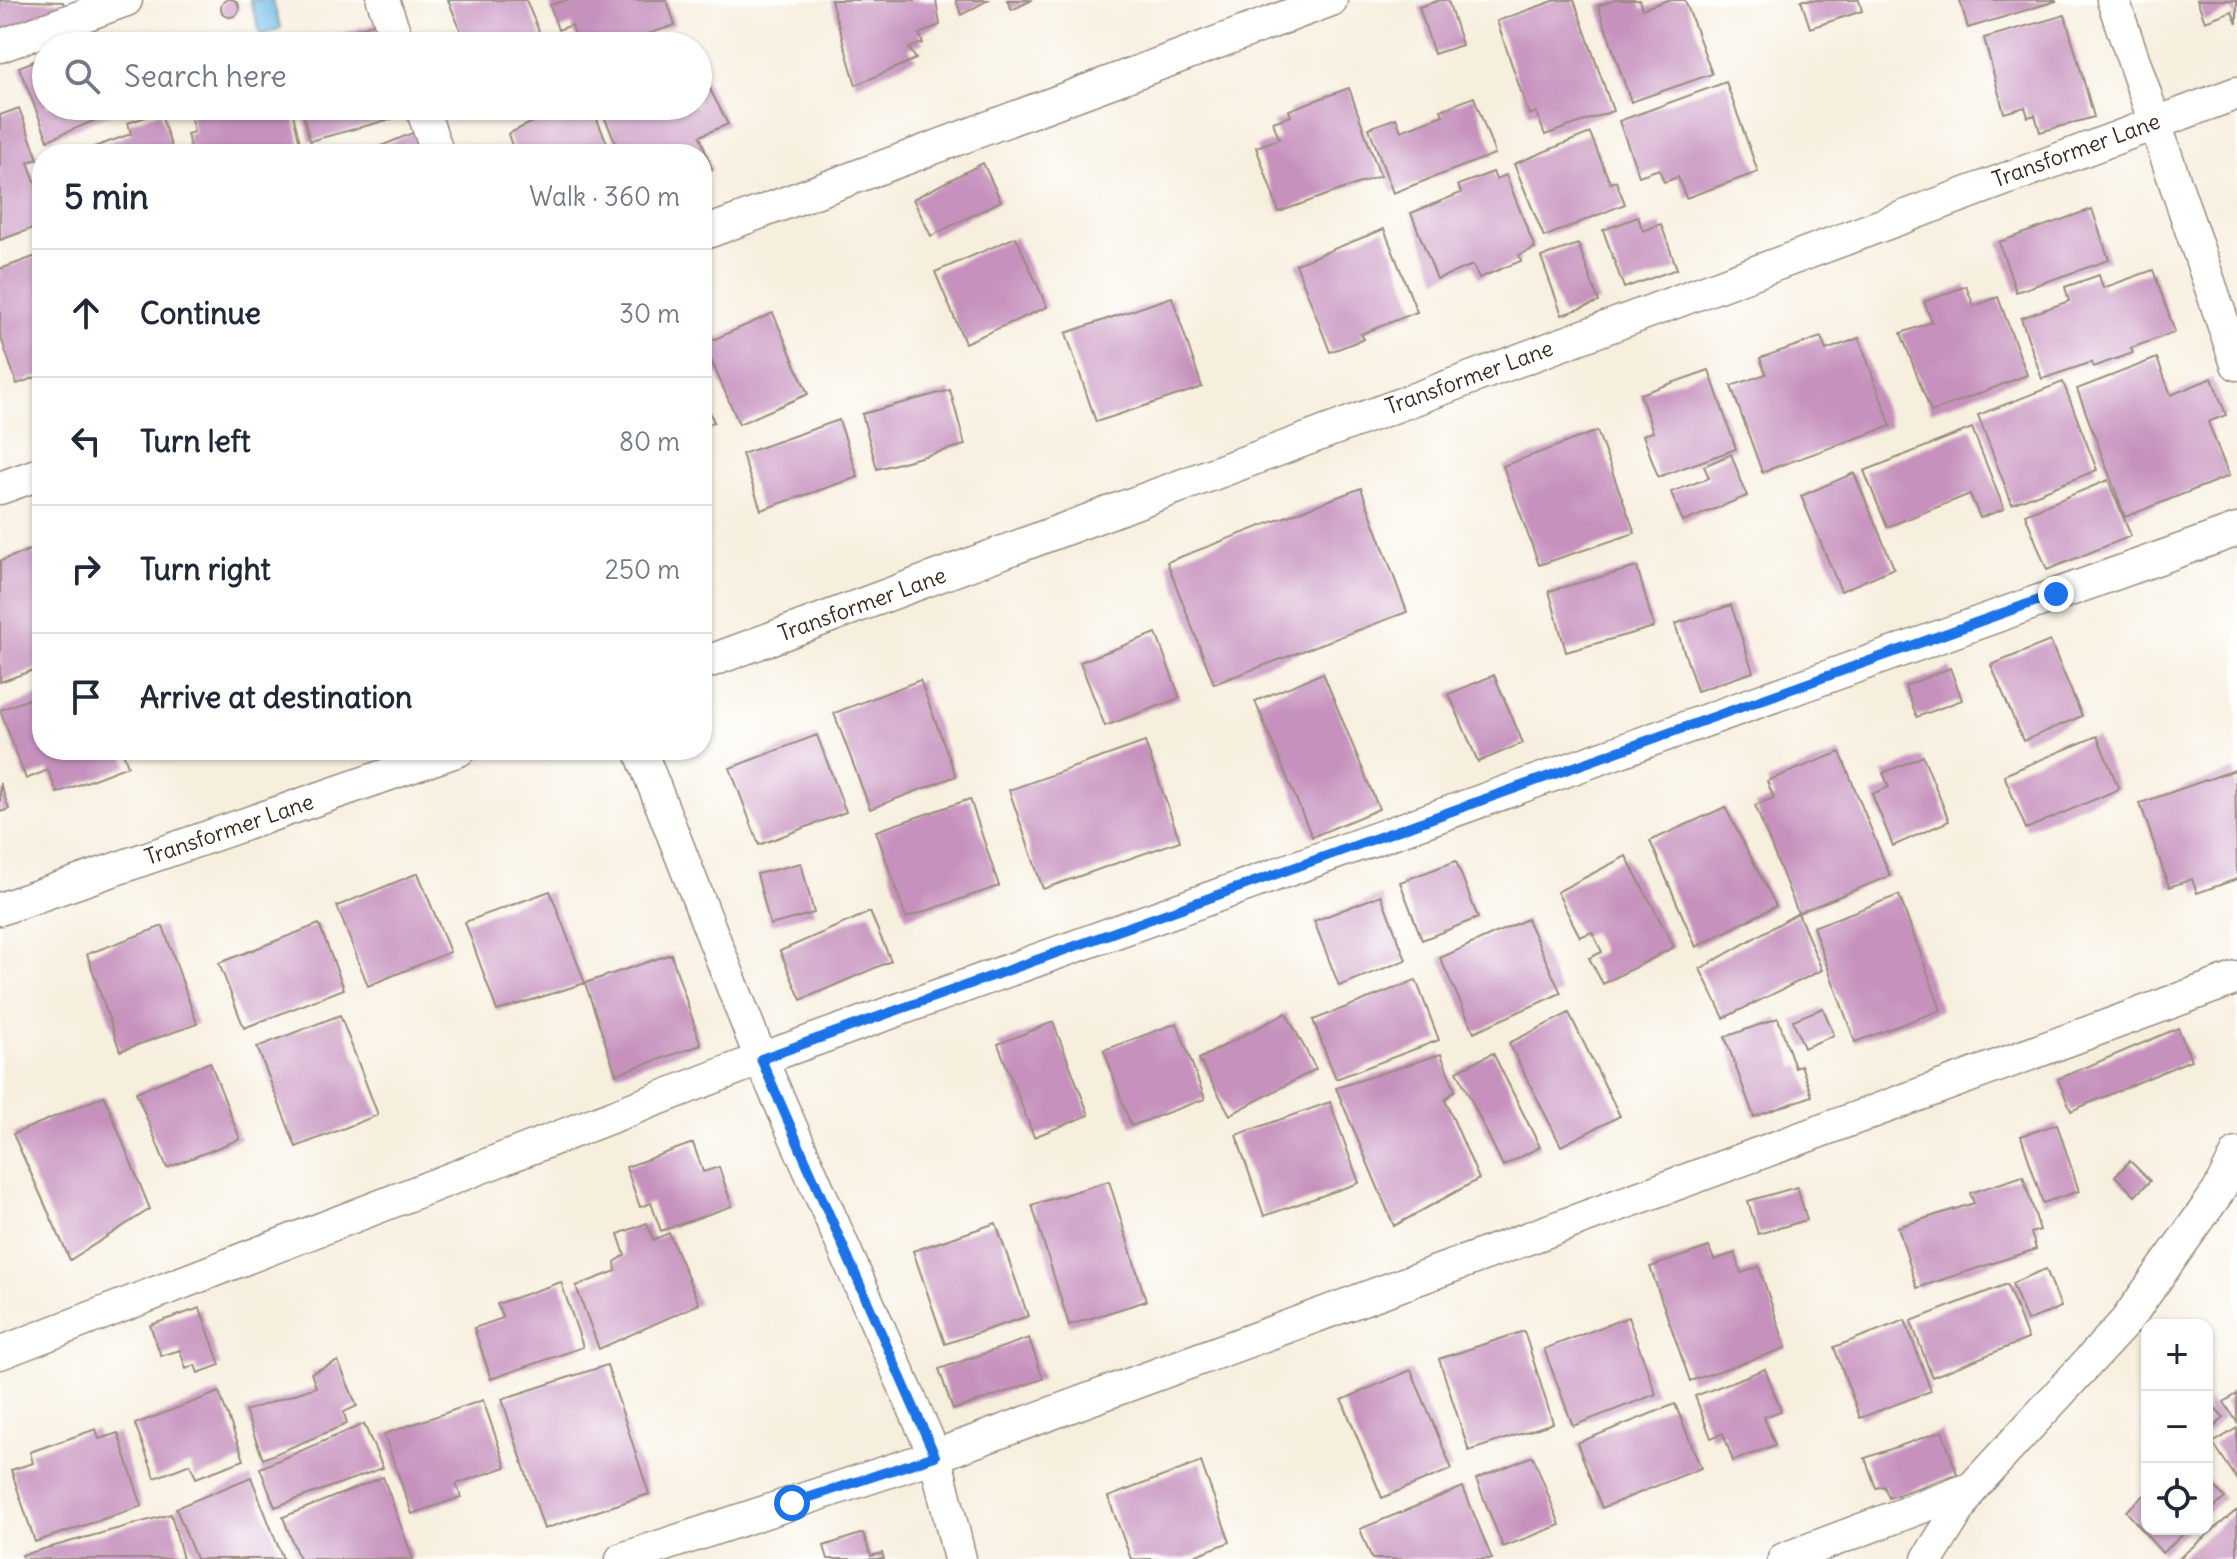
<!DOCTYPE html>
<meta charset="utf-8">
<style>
body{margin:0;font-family:Delius,sans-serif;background:#f6f6f7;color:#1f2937}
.controls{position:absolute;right:24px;bottom:24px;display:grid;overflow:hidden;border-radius:16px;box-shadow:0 2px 6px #0004}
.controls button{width:72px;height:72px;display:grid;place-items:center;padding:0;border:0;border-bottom:2px solid #e0e1e3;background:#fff;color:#1f2937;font:40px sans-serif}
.stop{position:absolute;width:24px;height:24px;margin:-18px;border:6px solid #1a73e8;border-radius:50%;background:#fff}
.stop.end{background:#1a73e8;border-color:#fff;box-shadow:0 2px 8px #0008}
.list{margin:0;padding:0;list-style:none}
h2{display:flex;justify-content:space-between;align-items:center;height:104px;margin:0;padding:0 32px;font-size:34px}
h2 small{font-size:26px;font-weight:400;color:#747a83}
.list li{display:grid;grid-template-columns:52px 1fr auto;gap:24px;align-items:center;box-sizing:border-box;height:128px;padding:0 32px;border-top:2px solid #e0e1e3}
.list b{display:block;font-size:30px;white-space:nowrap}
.list em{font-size:26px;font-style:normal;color:#747a83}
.icon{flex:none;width:44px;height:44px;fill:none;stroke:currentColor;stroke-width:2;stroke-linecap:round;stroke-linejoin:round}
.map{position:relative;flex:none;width:2237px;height:1559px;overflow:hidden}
.search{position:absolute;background:#fff;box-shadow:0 2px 6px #0004;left:32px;top:32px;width:680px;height:88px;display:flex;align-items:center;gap:20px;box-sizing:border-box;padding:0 28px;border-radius:44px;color:#747a83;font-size:30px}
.panel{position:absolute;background:#fff;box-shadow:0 2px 6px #0004;left:32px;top:144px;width:680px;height:616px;border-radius:32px}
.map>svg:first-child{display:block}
</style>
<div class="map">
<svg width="2237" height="1559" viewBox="0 0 2237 1559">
<rect width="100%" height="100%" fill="#fff"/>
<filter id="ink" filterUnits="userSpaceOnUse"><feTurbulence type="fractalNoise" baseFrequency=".0125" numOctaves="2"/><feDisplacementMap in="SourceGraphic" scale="16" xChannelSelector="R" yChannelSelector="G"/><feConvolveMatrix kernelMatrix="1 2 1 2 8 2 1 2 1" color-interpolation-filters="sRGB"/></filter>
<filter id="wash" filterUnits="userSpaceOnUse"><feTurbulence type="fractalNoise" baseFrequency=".006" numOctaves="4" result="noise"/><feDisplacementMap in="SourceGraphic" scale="32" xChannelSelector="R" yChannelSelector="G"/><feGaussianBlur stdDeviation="1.8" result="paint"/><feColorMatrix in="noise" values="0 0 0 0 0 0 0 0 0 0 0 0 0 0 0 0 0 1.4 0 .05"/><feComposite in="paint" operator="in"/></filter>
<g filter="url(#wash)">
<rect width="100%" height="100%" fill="#f7efde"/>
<path fill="#6cbae6" stroke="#547282" stroke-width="2" d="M250,0h22l9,28 -20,7z"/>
<g id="blocks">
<path fill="#c692bd" d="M221 8a9 9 0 1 1 18 0a9 9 0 1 1-18 0Z
M0,0l63,2 6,19 -69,17z
M448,0h78l19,46h-78z
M567,0h100l8,25 -63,21h-34l-6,-21 -14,5 -8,-25z
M831,0h105l4,25 -21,9 4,9 -14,5 7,11 -60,26z
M956,0h32l-27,15z
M1007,0h25l-20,10z
M1440,0h8l14,45 -28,9 -15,-47z
M1556,0h18l39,111 -68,24 -9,-23 -7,3 -32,-94z
M1615,0h24l3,9 26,-9h17l27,74 -81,28 -33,-96z
M1801,0h58l3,11 -52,17z
M1963,0h92l1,1 -88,27 -8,-27z
M2197,0h40v24l-5,-13 -27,10z
M2065,15l29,102 -54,15 -5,-17 -7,2 -3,-10 -21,6 -20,-75z
M381,22l7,24h-62l-3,-8z
M92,38l4,8h-24z
M46,56v50l76,3 -74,31 -29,-73z
M698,66l30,58 -28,12 12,34 -10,5v-21h-81l-22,-48h99z
M1726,82l32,90 -72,26 -8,-21 -14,5 -5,-13 -20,7 -20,-55z
M1349,88l31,88 -101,36 -23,-65 23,-8 -6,-17 18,-6 -2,-6z
M1474,97l21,57 -102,39 -24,-65 27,-10 5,13 42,-16 -2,-5z
M188,106h103l10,41 -26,7h-83l-5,-20 7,-2z
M301,106h103l2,9 -96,26z
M565,106h26l21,48h-97l-7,-20z
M19,108l19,51 -10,3 14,39v24l-42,15v-125z
M160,112l14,42h-100l57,-20 -3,-11z
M417,131l8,23h-63z
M1590,133l20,50 6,-2 9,23 -81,33 -30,-73z
M983,163l18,38 -70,35 -18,-37z
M1493,172l3,7 10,-4 29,73 -16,7 2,6 -42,17 -6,-13 -36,14 -26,-66 50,-20 -3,-8z
M2092,209l17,51 -93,32 -17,-50z
M1638,217l5,14 18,-7 16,45 -53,19 -21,-58z
M1384,229l33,83 -56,22 3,5 -34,13 -34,-88z
M1016,237l31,70 -82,36 -30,-71z
M1578,244l21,58 -37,13 -21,-58z
M42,254v121l-25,9 -17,-49v-66z
M2153,270l22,62 -44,16 2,5 -40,14 -1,-5 -50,17 -21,-61 48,-17 -4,-14 34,-12 4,13z
M1966,286l8,20 24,-9 29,78 -96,37 -30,-79 31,-11 -8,-20z
M1172,297l30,90 -106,35 -30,-89z
M773,313l35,81 -69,30 -35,-80z
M1821,337l5,13 33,-12 32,88 -129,46 -31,-86 35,-12 -6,-16z
M2157,358l14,37 41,-17 14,37 -18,7 21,54 -104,41 -48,-128z
M1709,370l27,79 -78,28 -15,-42 10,-3 -13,-38z
M2063,382l34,88 -85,34 -34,-89z
M950,390l15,55 -88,24 -15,-55z
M702,394l12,28 -12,5z
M839,420l19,57 -97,33 -19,-56z
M1972,428l32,81 -24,9 -10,-24 -83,33 -23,-56z
M1597,431l38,102 -96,32 -36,-99z
M1731,454l16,42 -64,26 -12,-30 38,-14 -5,-12z
M1854,473l40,95 -53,23 -40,-95z
M2108,480l23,56 -84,34 -22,-56z
M1361,488l46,124 -193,72 -47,-122z
M32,549l6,15 4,-1v104l-42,15v-121z
M1637,567l17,60 -88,25 -17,-61z
M1731,605l22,67 -56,19 -22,-67z
M1156,633l24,65 -75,28 -25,-64z
M2050,641l32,75 -59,25 -32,-76z
M1950,668l12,32 -45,17 -12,-31z
M1323,673l56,136 -67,28 -57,-136z
M1494,675l29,68 -45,19 -29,-68z
M920,680l36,96 -86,33 -36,-96z
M42,694v56h80l6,16 -71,27 -9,-23 -22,9 -26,-69z
M817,735l29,77 -87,33 -29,-77z
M2097,736l22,53 -93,40 -22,-54z
M1145,742l35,99 -137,48 -34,-99z
M1840,752l50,124 -92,37 -43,-108 19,-7 -7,-17z
M1923,756l26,65 -56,25 -21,-52 17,-7 -6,-14z
M2235,770l2,109 -40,14 -5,-14 -23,8 -29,-84z
M0,783l9,26 -9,3z
M970,799l29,87 -93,32 -30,-87z
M1725,807l51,99 -80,41 -46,-106z
M1626,856l48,91 -71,37 -14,-26 13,-6 -10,-20 -12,5 -23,-45z
M1456,861l22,57 -56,22 -22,-58z
M801,863l13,50 -44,12 -13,-51z
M418,873l32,79 -82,34 -31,-80z
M550,891l35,92 -88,28 -32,-89z
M1381,895l25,65 -67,26 -25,-65z
M1899,895l42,115 -86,32 -42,-115z
M870,912l21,49 -90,39 -21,-49z
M1798,913l24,57 -98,48 -24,-49z
M1527,919l34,74 -87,39 -34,-74z
M319,924l25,65 -100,39 -25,-65z
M163,926l34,98 -77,27 -33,-97z
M671,954l30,91 -85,29 -31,-91z
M1416,980l23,60 -103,39 -23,-59z
M1823,1008l11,27 -30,13 -11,-28z
M1286,1013l30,56 -86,46 -31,-56z
M1569,1013l51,103 -59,30 -52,-103z
M340,1015l38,100 -82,32 -39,-100z
M1778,1018l17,50 6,-3 11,31 -58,21 -29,-80z
M1053,1022l36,93 -55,22 -36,-93z
M1177,1023l28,76 -74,27 -27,-76z
M2178,1028l13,32 -120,51 -13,-32z
M1493,1053l47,94 -37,19 -46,-95z
M1441,1054l14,36 -10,10 34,79 -85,47 -58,-138z
M210,1062l30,77 -73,29 -31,-76z
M104,1096l46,113 -80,51 -57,-126z
M1330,1102l29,81 -95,33 -28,-81z
M2057,1124l22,67 -36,12 -22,-67z
M693,1143l10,29 16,-5 13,39 -71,25 -10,-28 -11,4 -14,-40z
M2130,1161l20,20 -15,15 -20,-20z
M2023,1176l17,54 -9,3 5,16 -119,39 -19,-61 76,-24 -4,-10z
M1109,1181l37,120 -77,24 -37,-120z
M1797,1187l10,33 -49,14 -10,-33z
M647,1223l6,17 16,-7 30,71 -100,45 -23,-63 40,-15 -1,-9 10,-7 -7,-21z
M996,1223l32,93 -83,28 -32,-93z
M1709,1247l5,13 21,-7 6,20 18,-6 27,81 -96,33 -40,-114z
M2046,1269l15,38 -34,14 -15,-38z
M561,1282l22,65 -92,32 -17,-51 29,-10 -6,-14z
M2007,1284l21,55 -96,38 -21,-56z
M200,1308l20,57 -22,8 -3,-8 -9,4 -6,-19 -19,6 -11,-31z
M1628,1317l28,77 -83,32 -29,-77z
M1905,1320l26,71 -71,27 -26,-71z
M1524,1331l29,92 -84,28 -30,-92z
M1029,1338l14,41 -90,31 -14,-41z
M338,1361l19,45 -13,6 3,12 -84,35 -18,-48 71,-24 -5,-14z
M607,1365l42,129 -105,35 -42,-130z
M1765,1369l16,42 -17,6 11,28 -42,16 -10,-28 -12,5 -16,-42z
M1411,1370l41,99 -70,29 -40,-98z
M219,1392l25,68 -48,18 -6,-14 -35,14 -20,-54z
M2237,1394v28l-13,-20z
M483,1400l23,67 -50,17 5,13 -49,17 -28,-80z
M2207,1400l17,17 -17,18z
M1675,1404l26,64 -99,40 -25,-65z
M364,1424l19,44 -108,39 -15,-39z
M2237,1428v51l-24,-36z
M96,1429l3,10 19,-6 24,73 -107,36 -24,-72 22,-7 -3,-11z
M1942,1431l15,43 -68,24 -5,-12 -8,2 -11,-30z
M1533,1456l27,69 -57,22 -27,-68z
M1201,1462l29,80 -44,17h-55l-23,-62z
M251,1477l32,82h-87l-20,-51z
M383,1477l30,82h-114l-16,-42z
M2207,1478l18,20 -18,16z
M1463,1487l29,72h-120l-12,-30z
M2147,1493v36h42l-27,24 -36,-42z
M2237,1510v49h-59z
M171,1514l12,45h-160l-1,-4z
M863,1533l8,23 11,-3 2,6h-56l-4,-13z"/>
</g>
</g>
<g filter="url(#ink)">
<use href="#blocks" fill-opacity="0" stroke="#998c7e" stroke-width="2"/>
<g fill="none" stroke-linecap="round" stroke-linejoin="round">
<defs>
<path id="street" d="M383,0l16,46
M2113,0l124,364
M0,46l126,-46
M421,106l17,48
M702,234l629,-234
M0,488l42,-15
M702,664l1535,-571
M640,750l121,309 174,397 25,103
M0,909l459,-159
M0,1353l761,-294 1476,-529
M622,1559l313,-103 1302,-478
M1784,1559l188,-71
M1928,1559l44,-71 154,-167 92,-129 19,-38"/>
</defs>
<use href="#street" stroke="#998c7e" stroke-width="35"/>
<use href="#street" stroke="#fff" stroke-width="32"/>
</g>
</g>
<g fill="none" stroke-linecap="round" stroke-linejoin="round" filter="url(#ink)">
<path stroke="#1a73e8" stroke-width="10" d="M792,1503l143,-47 -174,-397 1295,-465"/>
</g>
<g text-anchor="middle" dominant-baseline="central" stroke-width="6" stroke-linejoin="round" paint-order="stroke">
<g font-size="22" fill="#3b2a1e" stroke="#fff">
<text transform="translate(2076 150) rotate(-20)">Transformer Lane</text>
<text transform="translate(1469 377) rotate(-20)">Transformer Lane</text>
<text transform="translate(862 604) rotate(-20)">Transformer Lane</text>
<text transform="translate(229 829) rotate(-19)">Transformer Lane</text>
</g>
</g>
</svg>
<div class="controls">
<button>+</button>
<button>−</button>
<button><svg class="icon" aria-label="locate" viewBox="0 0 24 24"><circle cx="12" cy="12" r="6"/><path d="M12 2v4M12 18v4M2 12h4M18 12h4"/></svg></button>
</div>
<div class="stop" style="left:792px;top:1503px"></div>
<div class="stop end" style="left:2056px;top:594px"></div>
<div class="search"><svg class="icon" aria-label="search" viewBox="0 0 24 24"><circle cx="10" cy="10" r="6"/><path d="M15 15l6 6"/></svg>Search here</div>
<section class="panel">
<h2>5 min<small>Walk · 360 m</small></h2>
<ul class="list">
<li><svg class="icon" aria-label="ahead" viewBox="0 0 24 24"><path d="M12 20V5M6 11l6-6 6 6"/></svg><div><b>Continue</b></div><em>30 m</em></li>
<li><svg class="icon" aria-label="left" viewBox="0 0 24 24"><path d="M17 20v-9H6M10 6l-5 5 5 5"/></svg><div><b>Turn left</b></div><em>80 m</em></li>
<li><svg class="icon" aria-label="right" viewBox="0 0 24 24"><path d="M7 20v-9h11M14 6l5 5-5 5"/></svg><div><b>Turn right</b></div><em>250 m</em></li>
<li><svg class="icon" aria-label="arrive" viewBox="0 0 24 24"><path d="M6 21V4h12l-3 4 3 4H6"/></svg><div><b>Arrive at destination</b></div></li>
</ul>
</section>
</div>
